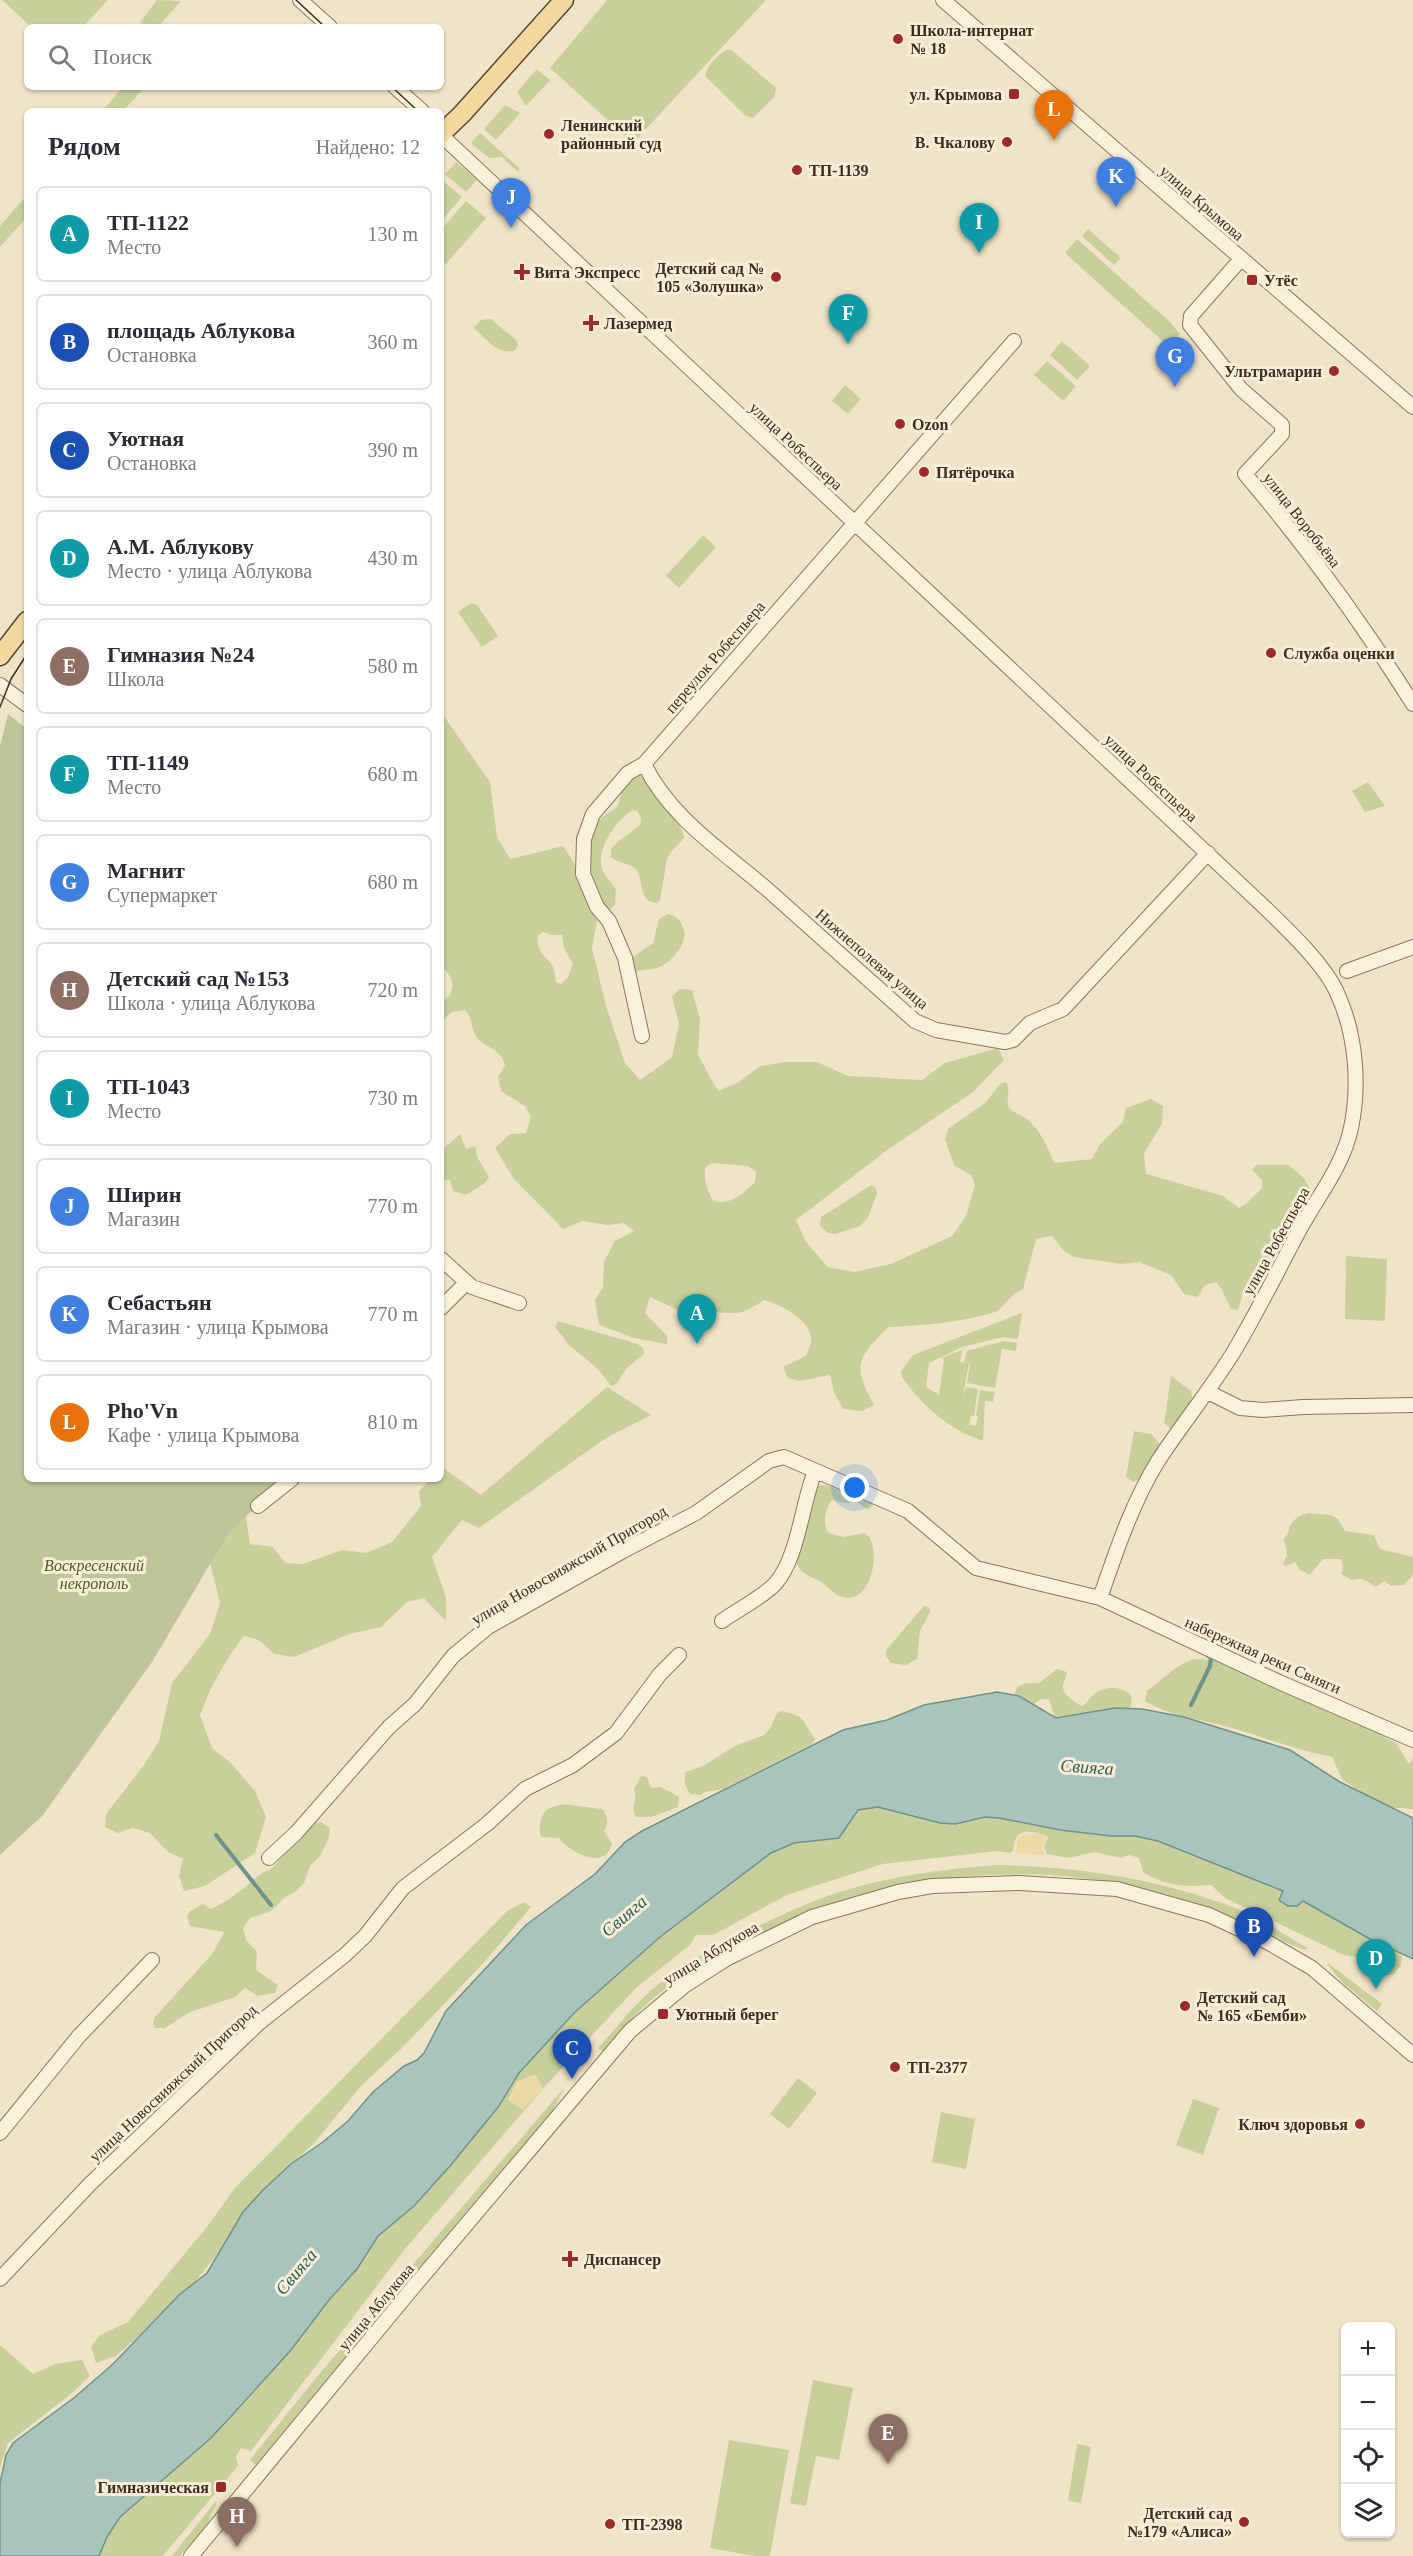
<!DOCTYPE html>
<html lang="ru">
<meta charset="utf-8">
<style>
body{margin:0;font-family:"Times New Roman",serif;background:#f2f2f3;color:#2b2b33}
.controls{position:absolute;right:18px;bottom:18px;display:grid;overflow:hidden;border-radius:9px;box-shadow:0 2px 4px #0004}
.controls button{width:54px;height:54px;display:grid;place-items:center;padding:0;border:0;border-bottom:2px solid #e1e1e2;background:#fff;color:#2b2b33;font:30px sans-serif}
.you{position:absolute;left:855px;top:1488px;width:21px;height:21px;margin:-15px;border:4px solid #fff;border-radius:50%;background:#1a73e8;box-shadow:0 0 0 9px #1a73e833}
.badge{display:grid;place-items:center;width:39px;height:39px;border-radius:50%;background:#db2777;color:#fff;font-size:20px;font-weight:700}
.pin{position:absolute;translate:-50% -50px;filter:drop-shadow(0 2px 3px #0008)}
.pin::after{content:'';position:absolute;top:32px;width:21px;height:18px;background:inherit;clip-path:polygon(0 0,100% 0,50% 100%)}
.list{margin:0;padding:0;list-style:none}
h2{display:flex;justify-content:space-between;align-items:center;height:78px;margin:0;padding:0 24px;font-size:26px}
h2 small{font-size:20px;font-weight:400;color:#7c7c81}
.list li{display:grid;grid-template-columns:39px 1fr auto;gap:18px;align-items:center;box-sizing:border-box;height:96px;margin:0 12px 12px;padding:0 12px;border:2px solid #e1e1e2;border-radius:9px}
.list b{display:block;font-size:22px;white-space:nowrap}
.list p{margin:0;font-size:20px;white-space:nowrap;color:#7c7c81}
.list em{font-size:20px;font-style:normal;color:#7c7c81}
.icon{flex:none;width:33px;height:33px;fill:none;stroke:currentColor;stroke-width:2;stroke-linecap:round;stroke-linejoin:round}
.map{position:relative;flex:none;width:1413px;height:2556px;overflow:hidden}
.search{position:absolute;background:#fff;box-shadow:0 2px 4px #0004;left:24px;top:24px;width:420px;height:66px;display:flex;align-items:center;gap:15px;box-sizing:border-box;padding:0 21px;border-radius:9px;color:#7c7c81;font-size:22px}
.panel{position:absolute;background:#fff;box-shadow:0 2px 4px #0004;left:24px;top:108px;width:420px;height:1374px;border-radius:9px}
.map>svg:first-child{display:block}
</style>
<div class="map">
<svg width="1413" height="2556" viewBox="0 0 1413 2556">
<rect width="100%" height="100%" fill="#f0e4c8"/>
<path fill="#c9cf9b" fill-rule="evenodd" d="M2,0h106l-25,27h-52z
M157,0l24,1 -23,26h-12l-6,-5z
M607,0h158v1l-132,142 -83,-75z
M730,49l46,39 -1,8 -22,22 -7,-2 -41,-40c2,-10 15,-25 25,-27z
M537,69l13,11 -24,26 -9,-14z
M123,87h22l-22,24h-21z
M505,105l15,8 -24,27 -12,-11z
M480,133l40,36 -2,3 -16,-15 -13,1 -18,-15z
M456,162l21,18 -11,12 -21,-18z
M441,179l21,18 -21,24z
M27,195v22l-27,30v-21z
M466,201l20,17 -40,46 -5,-4v-30z
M1088,229l33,29 -7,7 -32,-29z
M1077,239l93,83 10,12 -12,12 -103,-93z
M491,319l25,21 2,5 -3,5c-16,7 -30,-12 -41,-22l7,-8z
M1062,341l28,25 -13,14 -27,-25z
M1047,361l29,25 -13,15 -29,-26z
M845,385l16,14 -13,15 -16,-13z
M703,535l13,12 -37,41 -13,-12z
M471,603l6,2 21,31 -16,11 -24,-35z
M441,712l49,70 7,55 13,22 53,-13 10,15 24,60 -5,27 14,58 19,57 15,17 32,-23 7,-33 -7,-27 7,-8 13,1 8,29 -2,36 20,36 21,-9 21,-16 25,-4h32l31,14 74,4 23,-17 53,-15 6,12 -31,32 -83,56 -94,72 10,22 22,25 26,5 37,-8 61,-28 14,-20 9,-32 -4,-9 -17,-10 -9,-26 3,-10 37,-26 16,-20 5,-1c6,8 -2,20 4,27 4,4 12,6 17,10 14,12 20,27 27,44l38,-4 8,-15 23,-22 3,-14 25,-9 12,7 -1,18 -18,29 2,21 77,22 16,12 7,-4 16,-16 1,-7 -11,-11 4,-5h33l15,13 7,12 -49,83 -19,20 -5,17 -7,-1 -9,-19 -6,-8 -11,3 -7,12 -14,-3 -13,-19 -32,-13 -17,2 -48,-7 -11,-7 -11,-14 -16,3 -13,50c-14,6 -20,20 -28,23 -31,10 -75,14 -107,15 -31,32 -36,38 -14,78l-12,6 -19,-2 -9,-17 -4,-17 -31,6 -11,-3 -5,-11 23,-11c2,-6 6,-13 5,-19 -3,-19 -30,-32 -47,-37 -22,15 -27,15 -53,11l-14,8 -47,-22 -5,16 22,23v8l-33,-6 -35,-13 -4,-25 8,-13 1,-25 11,-21 19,-10 -10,-8 -16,2 -25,-4 -20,8 -49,-50 -19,-31 15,-14 16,-1 5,-16 -6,-11 -24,-15 -3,-14 7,-12c-6,-19 -19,-15 -29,-29 -5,-8 -4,-20 -11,-26l-13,2 -11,10v-20l9,-7c5,-12 1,-21 -9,-29zM543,932l9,3h10l2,13 9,16 -5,13 -7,7 -5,-2c-1,-4 -1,-11 -3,-15 -6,-12 -17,-12 -15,-31zM712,1163l36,3 8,6 -1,10c-11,11 -25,24 -41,19 -7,-8 -10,-22 -9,-33z
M636,774c12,3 49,52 48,64l-14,15 -3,6 -7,41 -4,3c-17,-1 -12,-20 -19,-32 -6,-9 -19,-7 -26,-14v-8l3,-4 26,-20 1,-7 -4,-7 -5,-1c-16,11 -38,41 -29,61 3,7 10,12 13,19l-1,15 -6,5c-25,-10 -26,-67 -13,-86 5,-8 15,-12 22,-18l5,-21z
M1368,782l17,24 -20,6 -13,-21z
M668,914c9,2 13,7 16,16 4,15 -16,37 -31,39 -8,1 -11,0 -19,4l-3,-14 22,-16 6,-24z
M460,1134l6,15 8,-3 2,2 1,9 12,20 -4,6 -19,12 -13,-4 -3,-11h-9v-29z
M871,1185l5,3 1,5 -9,25 -8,8 -25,8 -7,-1 -8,-7 1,-9z
M1346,1256l41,3 -2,62 -40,-2z
M1022,1313l-4,26 -15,-2 -41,10 -33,16 -3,24 13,8 5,-36 -3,-1 21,-8 -2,12 9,1 -6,33 3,-9 12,2 -4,27 -3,-1 -2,10 7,1 2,-10h-2l4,-26 15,2 -2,10 -8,-1 -2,40c-33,-11 -62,-36 -81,-64l-1,-6 12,-16z
M558,1321l80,23 5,4 1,6 -17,14 -11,16 -5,2 -13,-17 -29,-24 -14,-18z
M1004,1341l13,2 -1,8 -14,-2 -7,39 -28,-5 3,-20 -6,-1 3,-11z
M1171,1376l20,15 2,10 -22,28 -7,-6z
M607,1387l44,28 -45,23 -127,90 -17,-8 -30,37 14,40v24l-22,-23 -17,4 -26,25 -32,7 -55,23 -20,-3 -15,-14 -15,-4c-19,24 -33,50 -44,79l12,33 19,15 24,28 11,26 -11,36 -50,33 -21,5 -5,-15 4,-17 -15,-7 -18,-19 -17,-5 -15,5 -13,-6 1,-13 38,-49 15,-24 13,-58 38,-49 10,-31 -10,-40 34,-59 6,40 23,3 12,16 18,1 39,-14 24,3 26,-11 29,-36 -2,-15 12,-12h10l1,-12 39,28z
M1134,1431l17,3 10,11 -20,33 -8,4 -7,-5z
M826,1485l48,19 -6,6 -11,-8 -14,1 -11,-3c-7,8 -10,25 -3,33l14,4 21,-4c19,8 10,73 -22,64 -9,-2 -14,-12 -22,-16 -11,-5 -24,-9 -24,-24 -1,-12 15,-57 19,-71z
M1308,1513l23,2 7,4 7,12 29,4 6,14 33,8v18l-9,10 -13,1 -6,-5 -10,6c-8,-6 -13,-10 -23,-7l-11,-6 2,-8 -2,-7h-18l-13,16 -10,-5 -5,-8 -9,4 -3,-2 4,-9 -3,-16 4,-5c1,-12 9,-18 20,-21z
M924,1606l5,1 1,5 -10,19 -3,28 -11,6 -15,-2 -5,-7v-6z
M1194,1659l20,1 147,63 35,20 13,21 4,-6v51l-32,-2 -39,-28 -10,-22c-37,-7 -71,-21 -107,-31 -27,-7 -56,-10 -80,-25l2,-10c15,-11 28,-26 47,-32z
M1057,1669l10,3c0,6 -4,8 -4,14 -1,8 14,19 20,20 4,-3 6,-7 10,-11 9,-9 28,-9 37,-1 3,9 2,13 -6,18l-67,7 -3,-3 -5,-17h-8l-7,5 -20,-8 3,-9 9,-4h13z
M781,1711c26,5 21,10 34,28l-3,5 -89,45 -18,3 -5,3 -10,-1 -5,-9v-13l18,-6 32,-20 29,-11 7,-8 6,-14z
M641,1776l6,1 4,11 10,-1 18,10 -1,10 -27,10h-15c-6,-10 2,-16 -2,-28z
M562,1804l40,5c6,7 7,15 2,22l8,13c-8,28 -42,8 -53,-6l-18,-1c-3,-7 -1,-23 7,-28 3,-2 10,-3 14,-5z
M878,1807l62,16 15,1 30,-7 14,1 61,12 51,6h24l23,5 126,50 13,15 6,-5 99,55 -1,9 -8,10h-9l-9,-15 -31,-5 -119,-57 -14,-13c-25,2 -47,1 -68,-13l-4,-14 -10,-3 -8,3 -27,-6 -25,6 -22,-4 -3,-7 4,-10c-8,-4 -26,-10 -32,1 -3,5 -1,10 -5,15l-14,-2 -114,13 -96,31 -74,40h-17l-6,10 -54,43 -88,95 -143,166 -154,202 -10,-3 -5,8 2,10 -75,90h-64l8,-19 13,-20 91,-79 24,-26 56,-62 38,-51 28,-30 21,-33 36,-30 36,-40 49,-59 20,-34 55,-60 86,-76 111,-84 23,-10 45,-5 19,-28z
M321,1822l9,6 -1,10 -9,18 -10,10 -6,17 -9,9 -10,5 -14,14 -21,7 -7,10 3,12 11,12 -1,18 22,15 -3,8 -18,3 -12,-8 -10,9 -47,16 -23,15h-10l-2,-5 2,-6 57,-63 11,-19 1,-3 -34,-6 -3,-9 3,-6 13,-7 7,5c19,-7 34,-21 49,-34 4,-3 9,-4 13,-7 18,-15 21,-42 49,-46z
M998,1865c82,2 161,14 237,43 26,10 49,27 73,40l-1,2c-23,-6 -41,-19 -62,-28 -34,-14 -69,-25 -104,-34 -131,-30 -263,-10 -384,48 -36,17 -70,35 -101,60 -20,16 -37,37 -53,56l-5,-4c21,-23 41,-50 67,-69 27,-20 57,-36 87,-50 25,-12 50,-24 76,-33 54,-19 113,-27 170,-31z
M524,1902l7,5 -44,52 -83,87 -42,39 -47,57 -66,66 -27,40 -39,49 -67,59 -20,7 -5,-16 9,-12 28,-13 78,-94 29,-40 272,-277z
M1328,1963l54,41 -5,7 -34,-28 -16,-19z
M798,2078l19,15 -28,36 -19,-15z
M564,2088l-12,24 -296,353 -6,-5 65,-81z
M1193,2099l26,9 -16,47 -27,-10z
M941,2112l34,7 -9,50 -34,-7z
M0,2345l33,29 22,-10 27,-4 8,16 -18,17 -64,50 -8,25z
M813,2380l40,8 -14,72 -23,-4 -10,50 -16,-3z
M729,2440l60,10 -19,106h-16l-44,-8z
M1077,2444l14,3 -10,56 -13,-2z
M216,2501l1,1 -10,23 -27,31h-8z"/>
<path fill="#ecd9a5" d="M1038,1833l8,5 -4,9 2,8 -28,-2 2,-14 4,-4z
M535,2074l8,14 -20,22 -15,-10 8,-18z"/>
<path fill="#bfc49a" d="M8,714l19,15v750h259l-57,53 -77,130 -109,153 -43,40v-1109z"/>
<path fill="#a9c4bc" stroke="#6f938a" stroke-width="1.5" d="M997,1692l22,4 37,22 59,-10 27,1 42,8 106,33 50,32 73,36v141l-43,-20 -67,-38 -6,5h-9l-9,-6 4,-9 -125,-50 -23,-5h-24l-51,-6 -61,-12 -14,-1 -30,7 -15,-1 -62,-16 -20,3 -19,28 -45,5 -23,10 -111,84 -86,76 -55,60 -20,33 -49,60 -36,40 -36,30 -21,33 -28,31 -38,50 -56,62 -24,26 -91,79 -13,20 -8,19h-99v-73l6,-28 7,-12 62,-46 38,-33 66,-69 28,-22 36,-61 20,-22 28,-26 32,-22 25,-21 25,-29 31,-26 13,-6 7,-7 22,-42 80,-86 69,-51 30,-32 17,-11 201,-101 44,-10 37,-15z"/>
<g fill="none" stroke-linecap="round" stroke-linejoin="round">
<path stroke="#6f938a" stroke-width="4" d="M1191,1705l19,-39 1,-8 -4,-3
M216,1835l55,70"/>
<defs>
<path id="minor" d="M300,0l30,27
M943,0l470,407
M395,87l27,24
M441,135l818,767c24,23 67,63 79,93 18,40 22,90 13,133 -8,38 -33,68 -51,101 -22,41 -43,84 -67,124 -23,37 -51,71 -75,108 -26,42 -42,91 -58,137
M1241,259l-50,57 -1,9 51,64 41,36v9l-37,40c61,72 117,149 168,230
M0,685l27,20
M644,764c27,55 79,87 124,126 49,44 98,87 147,131l21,9 69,12 8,-2 17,-17 33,-14 145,-156
M1347,971l66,-24
M642,1036l-17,-78 -16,-37 -12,-14 -14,-33 1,-35 9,-25 35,-41 16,-9 370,-423
M441,1259l31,28 47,16
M441,1308l25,-25
M1208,1392l32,16 23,2 40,-3 110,-2
M258,1506l34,-27
M722,1621c15,-11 41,-24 53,-37 23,-25 27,-81 40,-113
M269,1858l27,-25 93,-106 26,-23 38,-48 35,-29 135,-76 73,-38 73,-52 15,-4 124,54 68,57 124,30 179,84 134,58
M0,2133l79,-97 73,-76
M0,2279l90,-95 169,-161 86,-68 20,-19 38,-48 84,-64 38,-35 48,-24 43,-32 44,-59 19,-19
M191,2556l220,-266 219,-259 54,-45 42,-27 86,-42 86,-25 34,-6 87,-3 98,6 92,26 60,28 43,25 101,87"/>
<path id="major" d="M441,134l21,-20 102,-114
M0,656l27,-35"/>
</defs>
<use href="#minor" stroke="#8d765c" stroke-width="16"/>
<use href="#major" stroke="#5b4430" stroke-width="21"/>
<use href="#minor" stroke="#faf1dc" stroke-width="14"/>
<use href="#major" stroke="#f3d9a0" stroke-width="18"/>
<path stroke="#3d2e20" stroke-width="1.5" d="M296,0l29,27
M392,87l26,24
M0,707l11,-28 16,-25"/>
</g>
<g fill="#9e2a2b" stroke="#f7eed8" stroke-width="2">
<circle cx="898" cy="39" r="6"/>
<rect x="1008" y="88" width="12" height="12" rx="3"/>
<circle cx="549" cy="134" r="6"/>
<circle cx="1007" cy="142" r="6"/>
<circle cx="797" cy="170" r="6"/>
<path d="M519 263h6v6h6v6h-6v6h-6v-6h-6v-6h6z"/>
<circle cx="776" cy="277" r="6"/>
<rect x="1246" y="274" width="12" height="12" rx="3"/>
<path d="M588 314h6v6h6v6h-6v6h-6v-6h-6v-6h6z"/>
<circle cx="1334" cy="371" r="6"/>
<circle cx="900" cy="424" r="6"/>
<circle cx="924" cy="472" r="6"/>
<circle cx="1271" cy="653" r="6"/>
<circle cx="1185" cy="2006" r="6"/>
<rect x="657" y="2008" width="12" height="12" rx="3"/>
<circle cx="895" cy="2067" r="6"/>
<circle cx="1360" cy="2124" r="6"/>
<path d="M567 2250h6v6h6v6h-6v6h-6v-6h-6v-6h6z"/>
<rect x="215" y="2481" width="12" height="12" rx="3"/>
<circle cx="1244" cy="2522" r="6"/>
<circle cx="610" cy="2524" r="6"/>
</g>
<g text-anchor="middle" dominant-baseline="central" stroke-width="6" stroke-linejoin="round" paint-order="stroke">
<g font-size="16" font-weight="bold" fill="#3d2e20" stroke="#f7eed8" text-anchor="start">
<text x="910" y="30">Школа-интернат<tspan x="910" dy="18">№ 18</tspan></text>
<text x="1002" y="94" text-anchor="end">ул. Крымова</text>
<text x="561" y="125">Ленинский<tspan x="561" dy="18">районный суд</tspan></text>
<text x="995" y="142" text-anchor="end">В. Чкалову</text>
<text x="809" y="170">ТП-1139</text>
<text x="764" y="268" text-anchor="end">Детский сад №<tspan x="764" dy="18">105 «Золушка»</tspan></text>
<text x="534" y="272">Вита Экспресс</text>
<text x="1264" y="280">Утёс</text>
<text x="604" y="323">Лазермед</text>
<text x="1322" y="371" text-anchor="end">Ультрамарин</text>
<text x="912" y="424">Ozon</text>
<text x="936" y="472">Пятёрочка</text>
<text x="1283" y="653">Служба оценки</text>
<text x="1197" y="1997">Детский сад<tspan x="1197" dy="18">№ 165 «Бемби»</tspan></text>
<text x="675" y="2014">Уютный берег</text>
<text x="907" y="2067">ТП-2377</text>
<text x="1348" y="2124" text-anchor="end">Ключ здоровья</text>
<text x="584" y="2259">Диспансер</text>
<text x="209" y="2487" text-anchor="end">Гимназическая</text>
<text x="1232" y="2513" text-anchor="end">Детский сад<tspan x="1232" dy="18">№179 «Алиса»</tspan></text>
<text x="622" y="2524">ТП-2398</text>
</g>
<g font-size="16" fill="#3d2e20" stroke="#f7eed8">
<text transform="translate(1202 203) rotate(41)">улица Крымова</text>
<text transform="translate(796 446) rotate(43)">улица Робеспьера</text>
<text transform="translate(1302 520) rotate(52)">улица Воробьёва</text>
<text transform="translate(715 657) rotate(-49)">переулок Робеспьера</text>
<text transform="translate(1151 778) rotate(43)">улица Робеспьера</text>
<text transform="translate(872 959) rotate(41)">Нижнеполевая улица</text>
<text transform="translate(1276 1241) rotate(-61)">улица Робеспьера</text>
<text transform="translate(569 1565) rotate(-30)">улица Новосвияжский Пригород</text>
<text transform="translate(1263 1655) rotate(24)">набережная реки Свияги</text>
<text transform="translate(711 1953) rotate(-31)">улица Аблукова</text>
<text transform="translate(173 2083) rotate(-43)">улица Новосвияжский Пригород</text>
<text transform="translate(376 2307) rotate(-50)">улица Аблукова</text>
</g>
<g font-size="16" font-style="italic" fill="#4d5a26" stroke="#f7eed8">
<text x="94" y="1565">Воскресенский<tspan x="94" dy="18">некрополь</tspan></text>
</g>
<g font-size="18" font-style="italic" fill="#2f5d5a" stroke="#f7eed8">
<text transform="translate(1087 1767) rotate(4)">Свияга</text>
<text transform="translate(624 1916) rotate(-40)">Свияга</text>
<text transform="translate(296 2272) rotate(-50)">Свияга</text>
</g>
</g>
</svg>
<div class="controls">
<button>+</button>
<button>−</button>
<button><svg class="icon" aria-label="locate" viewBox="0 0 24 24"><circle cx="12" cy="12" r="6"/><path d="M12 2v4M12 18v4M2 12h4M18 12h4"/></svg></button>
<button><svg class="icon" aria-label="layers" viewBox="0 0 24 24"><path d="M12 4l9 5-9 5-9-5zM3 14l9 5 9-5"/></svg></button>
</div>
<div class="you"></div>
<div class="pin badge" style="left:697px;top:1344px;background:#0f9aa8">A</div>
<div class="pin badge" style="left:1254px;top:1957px;background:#1a4fb4">B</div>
<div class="pin badge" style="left:572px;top:2079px;background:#1a4fb4">C</div>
<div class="pin badge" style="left:1376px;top:1989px;background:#0f9aa8">D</div>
<div class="pin badge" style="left:888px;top:2464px;background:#8d6e63">E</div>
<div class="pin badge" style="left:848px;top:344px;background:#0f9aa8">F</div>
<div class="pin badge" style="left:1175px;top:387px;background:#3f7fe0">G</div>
<div class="pin badge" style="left:237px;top:2547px;background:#8d6e63">H</div>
<div class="pin badge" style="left:979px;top:253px;background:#0f9aa8">I</div>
<div class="pin badge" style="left:511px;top:228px;background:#3f7fe0">J</div>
<div class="pin badge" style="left:1116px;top:207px;background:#3f7fe0">K</div>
<div class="pin badge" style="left:1054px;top:140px;background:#e8710a">L</div>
<div class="search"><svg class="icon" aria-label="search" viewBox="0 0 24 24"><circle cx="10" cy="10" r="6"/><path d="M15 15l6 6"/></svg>Поиск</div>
<section class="panel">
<h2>Рядом<small>Найдено: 12</small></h2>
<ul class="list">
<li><span class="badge" style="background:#0f9aa8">A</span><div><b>ТП-1122</b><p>Место</p></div><em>130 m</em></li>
<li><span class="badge" style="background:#1a4fb4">B</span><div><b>площадь Аблукова</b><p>Остановка</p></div><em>360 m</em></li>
<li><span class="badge" style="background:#1a4fb4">C</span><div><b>Уютная</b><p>Остановка</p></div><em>390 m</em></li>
<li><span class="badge" style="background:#0f9aa8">D</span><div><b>А.М. Аблукову</b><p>Место · улица Аблукова</p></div><em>430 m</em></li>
<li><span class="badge" style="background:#8d6e63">E</span><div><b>Гимназия №24</b><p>Школа</p></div><em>580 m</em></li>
<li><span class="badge" style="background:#0f9aa8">F</span><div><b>ТП-1149</b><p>Место</p></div><em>680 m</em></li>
<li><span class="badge" style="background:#3f7fe0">G</span><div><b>Магнит</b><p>Супермаркет</p></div><em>680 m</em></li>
<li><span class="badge" style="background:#8d6e63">H</span><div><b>Детский сад №153</b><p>Школа · улица Аблукова</p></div><em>720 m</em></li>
<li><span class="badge" style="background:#0f9aa8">I</span><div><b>ТП-1043</b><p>Место</p></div><em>730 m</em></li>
<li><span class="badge" style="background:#3f7fe0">J</span><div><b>Ширин</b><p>Магазин</p></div><em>770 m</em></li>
<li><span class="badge" style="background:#3f7fe0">K</span><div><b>Себастьян</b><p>Магазин · улица Крымова</p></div><em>770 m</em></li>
<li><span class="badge" style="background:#e8710a">L</span><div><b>Pho'Vn</b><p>Кафе · улица Крымова</p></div><em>810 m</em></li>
</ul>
</section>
</div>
